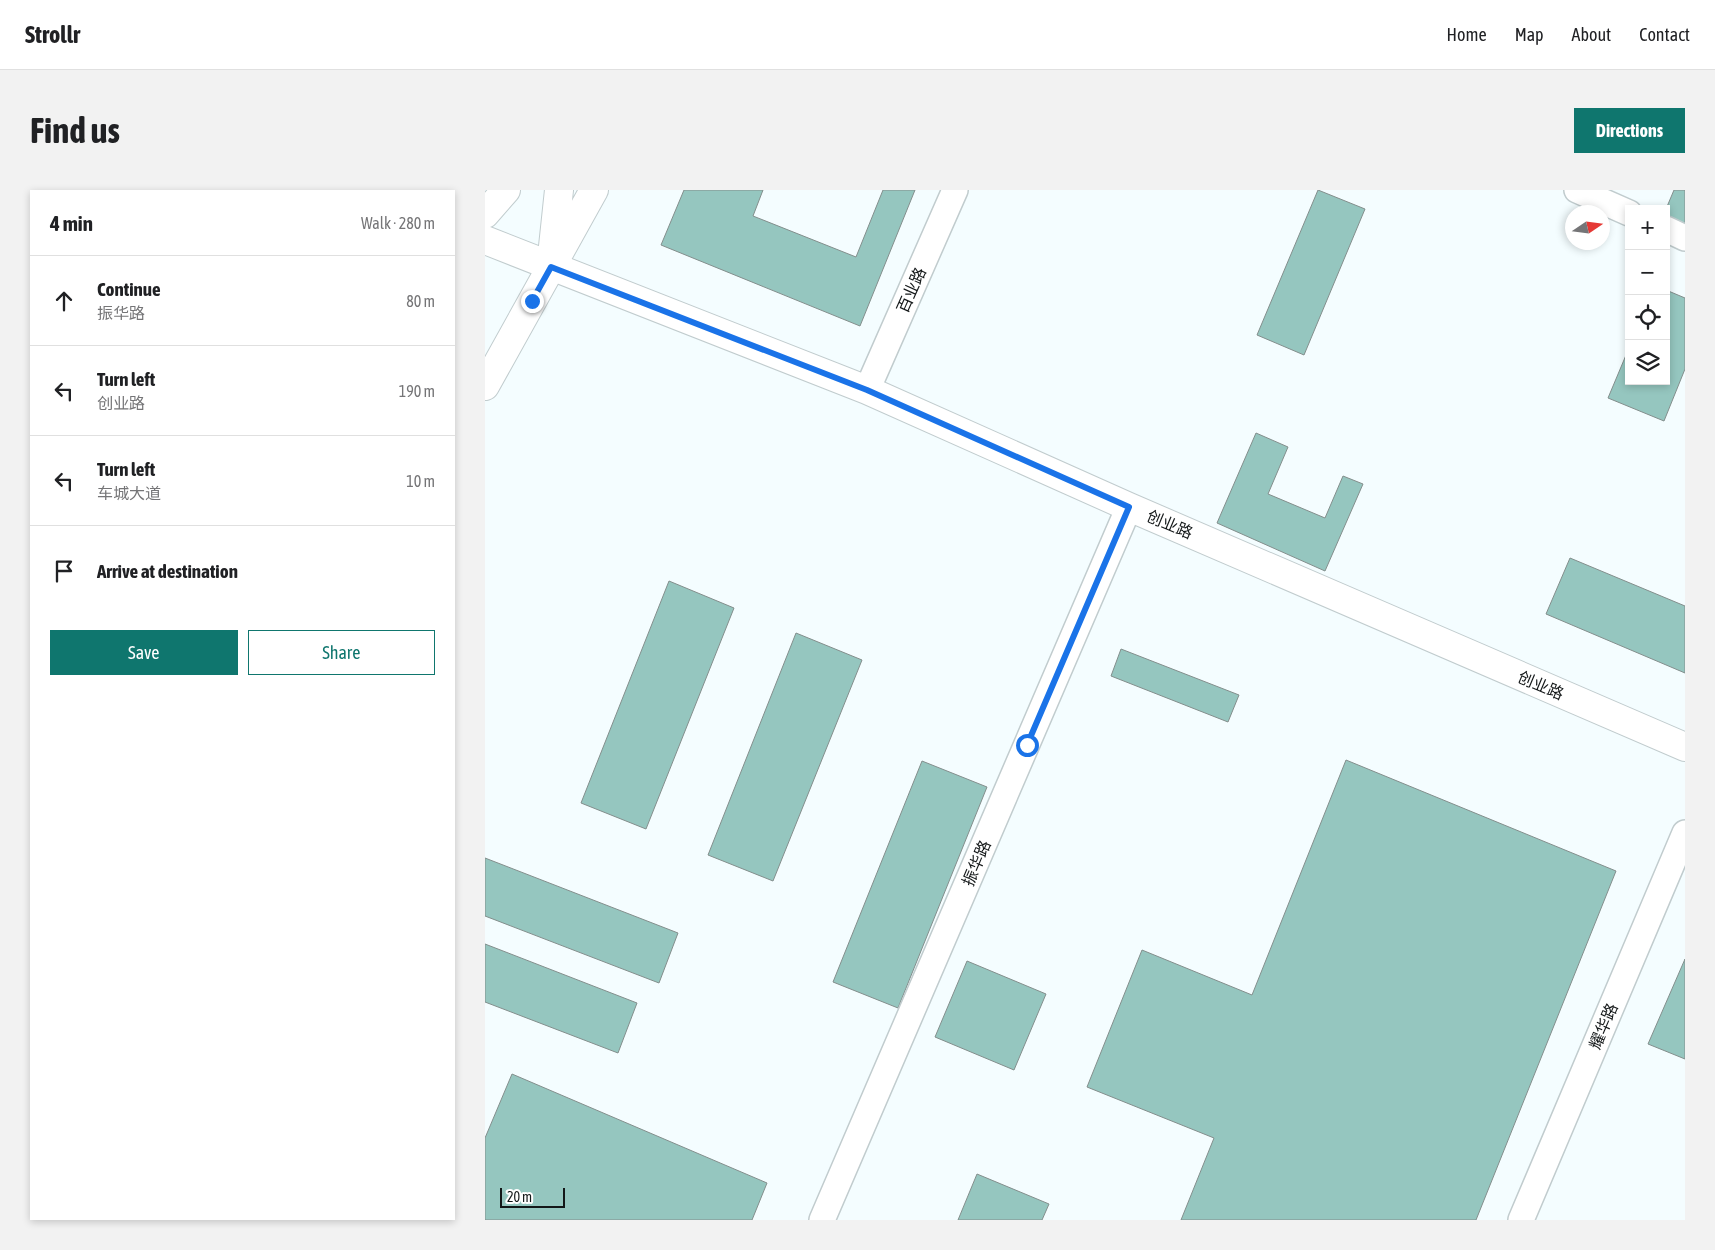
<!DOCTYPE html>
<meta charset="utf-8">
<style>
body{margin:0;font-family:"Asap Condensed","Noto Sans SC",sans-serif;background:#f2f2f2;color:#202124}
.controls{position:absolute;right:15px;top:15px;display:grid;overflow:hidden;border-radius:0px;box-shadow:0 2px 8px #0003}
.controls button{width:45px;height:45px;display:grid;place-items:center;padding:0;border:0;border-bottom:1px solid #e0e0e0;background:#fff;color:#202124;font:25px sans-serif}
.compass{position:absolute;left:1080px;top:15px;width:45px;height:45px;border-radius:50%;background:#fff;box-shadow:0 2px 8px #0003;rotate:77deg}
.scale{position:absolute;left:15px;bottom:12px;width:65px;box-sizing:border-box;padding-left:5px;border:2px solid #131718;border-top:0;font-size:14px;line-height:18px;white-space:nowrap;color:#131718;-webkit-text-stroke:4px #fff;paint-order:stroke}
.stop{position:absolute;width:15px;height:15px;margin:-11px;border:4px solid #1a73e8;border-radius:50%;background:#fff}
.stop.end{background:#1a73e8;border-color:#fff;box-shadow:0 1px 5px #0008}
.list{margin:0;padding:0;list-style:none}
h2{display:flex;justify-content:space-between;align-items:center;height:65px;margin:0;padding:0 20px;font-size:21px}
h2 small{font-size:16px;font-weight:400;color:#757577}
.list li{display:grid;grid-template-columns:32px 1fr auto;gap:15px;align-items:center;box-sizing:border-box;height:90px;padding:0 20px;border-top:1px solid #e0e0e0}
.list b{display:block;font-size:19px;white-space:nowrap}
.list p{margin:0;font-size:16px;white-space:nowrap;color:#757577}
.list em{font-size:16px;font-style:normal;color:#757577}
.actions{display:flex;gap:10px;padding:15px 20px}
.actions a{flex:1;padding:11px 0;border:1px solid #0f766e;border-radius:0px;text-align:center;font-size:18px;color:#0f766e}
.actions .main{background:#0f766e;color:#fff}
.icon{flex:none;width:28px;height:28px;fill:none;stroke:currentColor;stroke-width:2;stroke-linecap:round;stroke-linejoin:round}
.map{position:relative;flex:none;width:1200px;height:1030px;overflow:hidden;border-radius:0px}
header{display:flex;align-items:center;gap:30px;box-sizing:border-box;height:70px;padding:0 25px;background:#fff;border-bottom:1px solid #e0e0e0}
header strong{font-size:24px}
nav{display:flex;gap:28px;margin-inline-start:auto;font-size:18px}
.intro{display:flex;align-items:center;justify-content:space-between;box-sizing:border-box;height:120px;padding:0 30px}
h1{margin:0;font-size:35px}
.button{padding:12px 22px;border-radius:0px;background:#0f766e;color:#fff;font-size:18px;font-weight:700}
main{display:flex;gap:30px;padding:0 30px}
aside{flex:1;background:#fff;border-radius:0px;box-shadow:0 2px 8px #0003}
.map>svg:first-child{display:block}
</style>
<header>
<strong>Strollr</strong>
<nav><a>Home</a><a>Map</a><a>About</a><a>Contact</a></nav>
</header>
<div class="intro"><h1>Find us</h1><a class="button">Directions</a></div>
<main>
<aside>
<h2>4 min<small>Walk · 280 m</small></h2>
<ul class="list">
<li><svg class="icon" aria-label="ahead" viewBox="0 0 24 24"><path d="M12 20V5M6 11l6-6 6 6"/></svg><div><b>Continue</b><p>振华路</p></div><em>80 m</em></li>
<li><svg class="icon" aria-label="left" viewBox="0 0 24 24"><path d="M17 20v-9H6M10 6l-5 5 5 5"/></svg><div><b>Turn left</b><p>创业路</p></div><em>190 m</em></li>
<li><svg class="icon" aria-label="left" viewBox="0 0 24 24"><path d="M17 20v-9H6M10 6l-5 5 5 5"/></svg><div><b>Turn left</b><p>车城大道</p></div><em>10 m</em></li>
<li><svg class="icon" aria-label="arrive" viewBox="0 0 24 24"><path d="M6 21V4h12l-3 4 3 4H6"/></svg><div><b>Arrive at destination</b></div></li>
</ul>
<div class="actions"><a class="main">Save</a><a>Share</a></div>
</aside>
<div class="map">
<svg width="1200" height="1030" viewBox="0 0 1200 1030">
<rect width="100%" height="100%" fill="#f4fdff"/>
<path fill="#95c6bf" stroke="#838e8c" d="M199,0h79l-10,26 103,41 27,-67h32l-55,136 -199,-81z
M833,0l47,19 -61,146 -47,-20z
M1189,0h11v43l-19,-9v-15z
M1181,100l19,8v71l-21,52 -56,-23 21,-50v33h37z
M771,243l32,14 -20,47 57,24 18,-42 20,8 -38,87 -108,-48z
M1085,368l115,48v67l-139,-59z
M184,391l65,27 -88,221 -65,-26z
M311,443l66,27 -89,221 -65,-26z
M636,459l118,46 -11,27 -117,-46z
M861,570l270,111 -140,349h-295l33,-82 -127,-51 55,-137 110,45z
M437,571l65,26 -89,221 -65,-26z
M0,668l193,75 -19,50 -174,-67z
M0,754l152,59 -19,50 -133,-51z
M1200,769v100l-37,-15z
M482,771l79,33 -32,76 -79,-33z
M27,884l255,109 -15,37h-267v-82z
M492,984l72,30 -7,16h-84z"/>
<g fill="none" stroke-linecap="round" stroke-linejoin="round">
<defs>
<path id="minor" d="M1092,0l52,23
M1181,39l19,9
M382,200l88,-200
M337,1030l307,-713
M1036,1030l164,-387"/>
<path id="tertiary" d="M0,24l21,-24
M67,66l7,-66
M0,196l109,-196"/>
<path id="secondary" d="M0,50l382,150 262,117 556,240"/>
</defs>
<use href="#minor" stroke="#c1ccce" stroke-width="28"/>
<use href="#tertiary" stroke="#c1ccce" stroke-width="30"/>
<use href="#secondary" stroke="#c1ccce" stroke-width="30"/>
<use href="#minor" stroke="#fff" stroke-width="25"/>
<use href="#tertiary" stroke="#fff" stroke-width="28"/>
<use href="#secondary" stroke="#fff" stroke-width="28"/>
</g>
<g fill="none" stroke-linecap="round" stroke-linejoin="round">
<path stroke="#1a73e8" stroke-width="6" d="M47,111l19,-34 316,123 262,117 -102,238"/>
</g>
<g text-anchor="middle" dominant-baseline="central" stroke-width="4" stroke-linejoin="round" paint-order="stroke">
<g font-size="16" fill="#131718" stroke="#fff">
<text transform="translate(426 100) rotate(-66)">百业路</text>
<text transform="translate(685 334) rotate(23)">创业路</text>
<text transform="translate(1056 495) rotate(23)">创业路</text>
<text transform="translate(491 673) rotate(-67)">振华路</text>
<text transform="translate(1118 836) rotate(-67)">耀华路</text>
</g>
</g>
</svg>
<div class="controls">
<button>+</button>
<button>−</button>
<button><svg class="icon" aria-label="locate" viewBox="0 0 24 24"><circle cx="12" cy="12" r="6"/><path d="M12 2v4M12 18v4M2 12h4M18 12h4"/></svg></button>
<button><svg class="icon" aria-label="layers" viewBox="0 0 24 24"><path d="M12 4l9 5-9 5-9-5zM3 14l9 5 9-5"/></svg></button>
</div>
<svg class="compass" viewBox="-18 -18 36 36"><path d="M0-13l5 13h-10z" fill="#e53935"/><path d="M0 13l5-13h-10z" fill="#757577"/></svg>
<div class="scale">20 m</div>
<div class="stop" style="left:542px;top:555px"></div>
<div class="stop end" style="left:47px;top:111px"></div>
</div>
</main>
